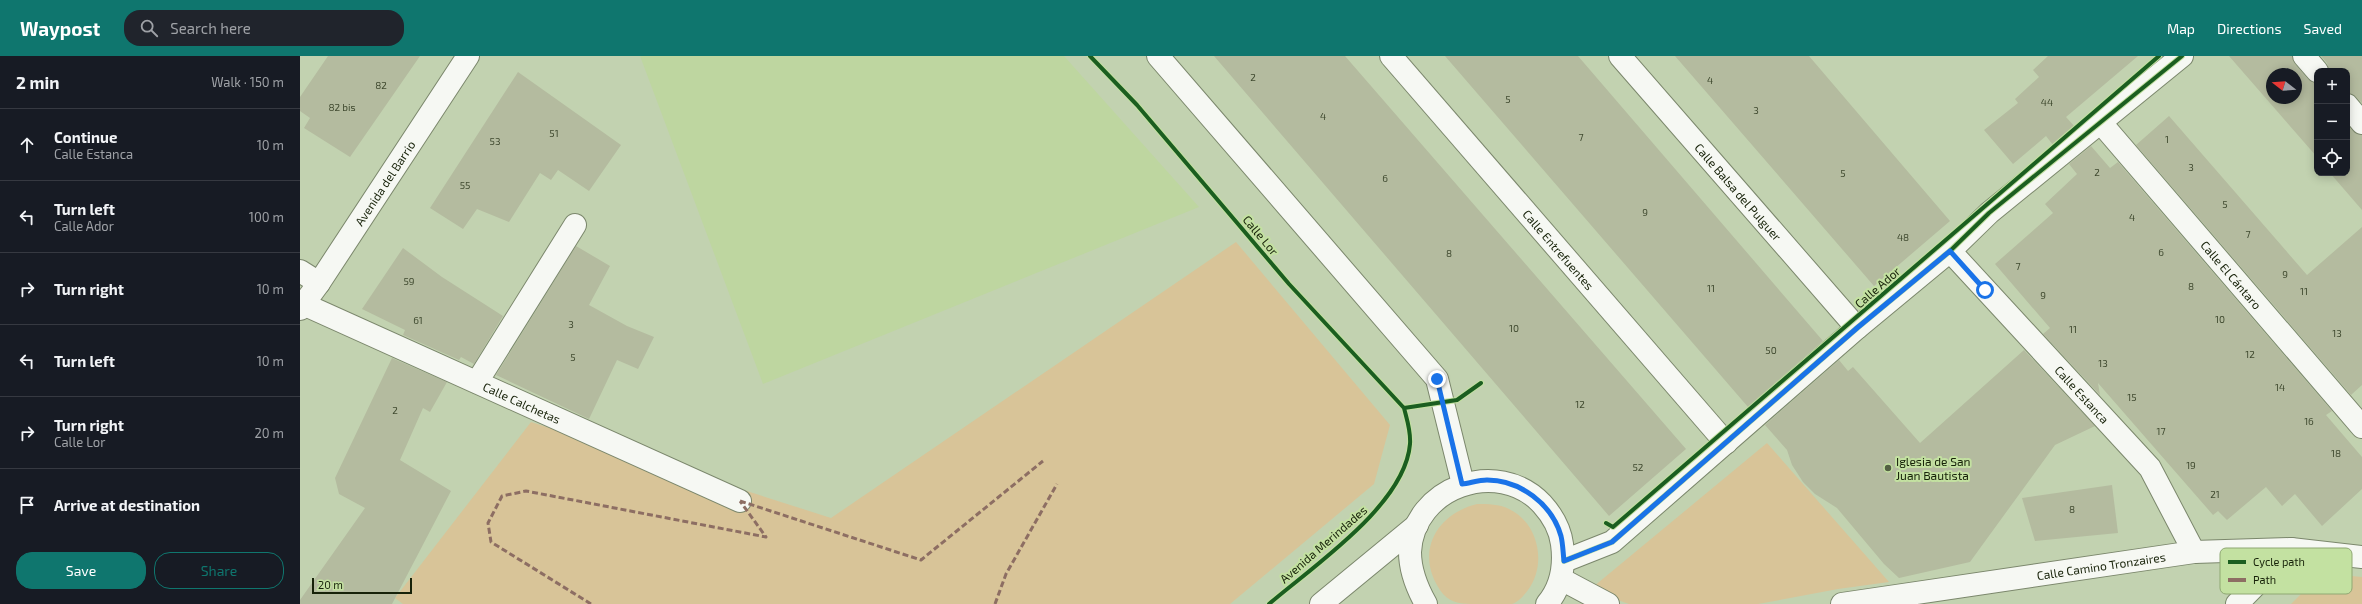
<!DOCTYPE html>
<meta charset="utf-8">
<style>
body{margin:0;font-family:"Exo 2",sans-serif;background:#20242c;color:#f1f3f6}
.controls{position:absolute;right:12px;top:12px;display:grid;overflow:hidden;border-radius:8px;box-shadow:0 2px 10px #0003}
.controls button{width:36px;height:36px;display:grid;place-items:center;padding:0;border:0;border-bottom:1px solid #363941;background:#171b24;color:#f1f3f6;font:20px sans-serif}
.compass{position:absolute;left:1966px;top:12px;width:36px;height:36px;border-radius:50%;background:#171b24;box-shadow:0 2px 10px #0003;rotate:287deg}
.scale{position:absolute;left:12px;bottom:10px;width:100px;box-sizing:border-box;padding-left:4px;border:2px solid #172209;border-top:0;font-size:11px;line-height:14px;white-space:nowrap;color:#172209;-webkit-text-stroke:3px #c3e1a1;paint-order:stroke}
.stop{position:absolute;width:12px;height:12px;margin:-9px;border:3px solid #1a73e8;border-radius:50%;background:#fff}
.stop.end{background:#1a73e8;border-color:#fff;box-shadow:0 1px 4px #0008}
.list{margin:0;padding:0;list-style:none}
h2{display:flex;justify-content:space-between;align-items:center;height:52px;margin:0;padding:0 16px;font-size:17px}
h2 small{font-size:13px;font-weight:400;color:#9ea1a6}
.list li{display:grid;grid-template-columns:26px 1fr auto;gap:12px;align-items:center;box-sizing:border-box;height:72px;padding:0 16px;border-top:1px solid #363941}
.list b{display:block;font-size:15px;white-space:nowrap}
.list p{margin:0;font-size:13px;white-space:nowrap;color:#9ea1a6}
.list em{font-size:13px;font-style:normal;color:#9ea1a6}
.actions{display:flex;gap:8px;padding:12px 16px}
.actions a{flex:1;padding:9px 0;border:1px solid #0f766e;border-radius:16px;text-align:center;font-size:14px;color:#0f766e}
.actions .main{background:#0f766e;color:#fff}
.icon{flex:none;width:22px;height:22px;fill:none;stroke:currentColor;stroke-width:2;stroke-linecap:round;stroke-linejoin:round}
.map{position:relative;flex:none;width:2062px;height:548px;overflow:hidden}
header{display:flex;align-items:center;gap:24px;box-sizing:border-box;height:56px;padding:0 20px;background:#0f766e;color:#fff}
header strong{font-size:19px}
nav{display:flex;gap:22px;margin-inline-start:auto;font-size:14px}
.search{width:280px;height:36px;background:#20242c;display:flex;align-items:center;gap:10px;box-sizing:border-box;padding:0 14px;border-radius:16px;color:#9ea1a6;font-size:15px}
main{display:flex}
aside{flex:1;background:#171b24}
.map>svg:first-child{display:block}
</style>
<header>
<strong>Waypost</strong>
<div class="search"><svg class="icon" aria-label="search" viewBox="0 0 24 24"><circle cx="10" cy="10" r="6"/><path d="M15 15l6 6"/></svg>Search here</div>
<nav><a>Map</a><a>Directions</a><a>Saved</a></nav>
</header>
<main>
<aside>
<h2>2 min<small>Walk · 150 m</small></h2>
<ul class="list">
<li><svg class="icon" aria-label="ahead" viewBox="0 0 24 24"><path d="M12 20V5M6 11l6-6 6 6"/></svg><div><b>Continue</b><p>Calle Estanca</p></div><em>10 m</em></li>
<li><svg class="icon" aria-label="left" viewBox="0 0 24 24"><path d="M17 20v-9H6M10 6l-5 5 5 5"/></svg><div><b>Turn left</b><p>Calle Ador</p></div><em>100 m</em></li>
<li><svg class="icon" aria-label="right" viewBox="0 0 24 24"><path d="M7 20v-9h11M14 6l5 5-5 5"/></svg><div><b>Turn right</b></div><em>10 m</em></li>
<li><svg class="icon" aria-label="left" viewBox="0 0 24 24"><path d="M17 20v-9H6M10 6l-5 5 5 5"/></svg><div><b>Turn left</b></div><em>10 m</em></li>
<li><svg class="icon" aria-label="right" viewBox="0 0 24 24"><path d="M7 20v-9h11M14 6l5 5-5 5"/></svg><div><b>Turn right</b><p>Calle Lor</p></div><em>20 m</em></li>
<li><svg class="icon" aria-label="arrive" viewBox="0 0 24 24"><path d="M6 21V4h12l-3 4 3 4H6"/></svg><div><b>Arrive at destination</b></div></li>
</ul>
<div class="actions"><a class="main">Save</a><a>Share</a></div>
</aside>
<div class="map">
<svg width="2062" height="548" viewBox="0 0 2062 548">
<rect width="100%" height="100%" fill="#c2d2b0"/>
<path fill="#bed6a0" d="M340,0h424l135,151 -436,177z"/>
<path fill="#d8c498" d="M936,186l154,183 -16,59 -144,120h-827l-8,-6 136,-176 300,96z
M1467,387l122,139 -51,7 -80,15h-129l-14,-5 -22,-12z
M1177,448c11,0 22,0 32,5 30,14 38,56 19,81 -4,5 -9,12 -16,14 -11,0 -25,0 -36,0 -13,0 -24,0 -33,-10 -29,-37 -10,-79 34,-90z
M2041,519l21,2v27h-71c19,-18 23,-27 50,-29z"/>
<path fill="#b4bb9f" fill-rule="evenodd" d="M28,0h92l-70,101 -46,-29 6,-10 -10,-7v-14z
M914,0h131l341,393 -77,67z
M1145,0h133l245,285 -75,66z
M1375,0h134l141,165 -76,65z
M1748,0h90l-72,61 9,10 -22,18 -7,-9 -33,28 -29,-34 34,-27 -3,-4 24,-22 -6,-7z
M1929,0h63l3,8 13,15 9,4v74zM1972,18h24v24h-24z
M2021,0h41v47l-6,-6 -9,-4v-22h-18l-2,-8z
M218,16l103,73 -32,46 -31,-21 -7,10 -11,-7 -31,49 -32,-13 -14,20 -33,-21z
M1869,60l138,159 55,-48v158l-11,10 -215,-250z
M2047,69l6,6 9,4v75l-32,-37h17z
M1791,90l19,22 8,-6 214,249 -6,4 36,42v32l-40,37 -27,-32 -13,12 -16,-19 -39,33 -9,-9 -5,4 -115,-132 2,12 -57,-61 7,-6 -55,-64 58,-51 -8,-9 32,-30 -8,-10z
M276,190l34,20 -21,39 38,21 27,11 -16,32 -21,-9 -28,59 -93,-44z
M103,192l39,29 61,39 -29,48 -13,-7 -2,3 -56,-25 2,-5 -43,-21z
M1724,294l71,76 -40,19 -85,117 -71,16 -15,-14 -47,-56 -22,-14 -12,-12 -11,-17 -5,-15 -22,-25 74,-65 9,11 5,-4 67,76z
M92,302l55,24 -17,30 -7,-4 -23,52 51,31 -59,113h-92v-4l65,-92 -26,-14 -4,-16z
M1812,429l6,48 -83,8 -13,-43z"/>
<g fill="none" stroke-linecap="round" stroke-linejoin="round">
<defs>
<g id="minor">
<path d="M858,0l279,323 26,105"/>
<path id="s1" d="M1091,0l335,387"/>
<path id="s2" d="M1320,0l237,272"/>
<path d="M2004,0l13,15"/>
<path d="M2047,49l15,18"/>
<path id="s3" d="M1801,67l261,304"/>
<path id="s4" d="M1650,195l200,217 44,84"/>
<path d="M0,215l19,12"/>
<path id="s5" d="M3,248l437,197"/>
<path id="s6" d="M0,253l19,-26 149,-227"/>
<path d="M177,326l98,-157"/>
<path d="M1264,505l48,-19 245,-214 93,-77 39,-38 193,-157"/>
<path d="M1261,523l47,25"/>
<path d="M1021,548l96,-79"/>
<path d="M1126,548c-9,-16 -16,-33 -16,-52 3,-65 88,-95 132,-48 10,11 18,25 20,40 3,22 0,42 -15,60"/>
<path id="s7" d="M1542,548l352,-52 97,-3 71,8"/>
<path d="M1937,548l54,-55"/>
</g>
</defs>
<use href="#minor" stroke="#7b876c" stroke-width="24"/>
<use href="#minor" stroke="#f6f8f3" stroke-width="22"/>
<path stroke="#8d6e63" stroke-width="3" stroke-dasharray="6 3" stroke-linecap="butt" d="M440,445l181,59 122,-99
M291,548l-100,-62 -3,-19 14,-27 24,-5 240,46 -26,-36
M695,548l11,-30 51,-90"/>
<defs>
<path id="cycleway" d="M790,0l47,49 152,179 115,124c3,12 7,23 6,36 -5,61 -97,122 -141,160
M1104,352l53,-8 24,-17
M1306,467l7,4 546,-471
M1264,505l48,-19 245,-214 93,-77 39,-38 193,-157"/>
</defs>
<use href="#cycleway" stroke="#c3e1a1" stroke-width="6"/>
<use href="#cycleway" stroke="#1b5e20" stroke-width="4"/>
</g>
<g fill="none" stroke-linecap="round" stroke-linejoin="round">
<path stroke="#1a73e8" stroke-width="5" d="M1137,323l25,105c8,-1 17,-4 25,-4 33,0 65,24 74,56 2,8 2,17 3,25l48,-19 245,-214 93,-77 35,39"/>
</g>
<circle fill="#536043" stroke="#c3e1a1" stroke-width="1.5" cx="1588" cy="412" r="4"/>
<g text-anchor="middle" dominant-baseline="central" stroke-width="4" stroke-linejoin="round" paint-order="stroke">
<g font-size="10" fill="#3f492f">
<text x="953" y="21">2</text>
<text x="1410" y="24">4</text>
<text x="81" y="29">82</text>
<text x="1208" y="43">5</text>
<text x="1747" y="46">44</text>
<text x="42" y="51">82 bis</text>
<text x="1456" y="54">3</text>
<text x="1023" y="60">4</text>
<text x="254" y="77">51</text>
<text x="1281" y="81">7</text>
<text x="1867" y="83">1</text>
<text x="195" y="85">53</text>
<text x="1891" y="111">3</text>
<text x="1797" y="116">2</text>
<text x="1543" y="117">5</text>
<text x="1085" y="122">6</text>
<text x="165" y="129">55</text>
<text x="1925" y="148">5</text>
<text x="1345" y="156">9</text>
<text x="1832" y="161">4</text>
<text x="1948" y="178">7</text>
<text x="1603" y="181">48</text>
<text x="1861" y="196">6</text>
<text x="1149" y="197">8</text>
<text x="1718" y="210">7</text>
<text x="1985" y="218">9</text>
<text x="109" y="225">59</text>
<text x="1891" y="230">8</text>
<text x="1411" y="232">11</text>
<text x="2004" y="235">11</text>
<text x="1743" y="239">9</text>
<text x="1920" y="263">10</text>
<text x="118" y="264">61</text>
<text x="271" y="268">3</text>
<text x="1214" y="272">10</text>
<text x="1773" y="273">11</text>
<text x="2037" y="277">13</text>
<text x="1471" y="294">50</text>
<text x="1950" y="298">12</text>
<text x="273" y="301">5</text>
<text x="1803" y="307">13</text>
<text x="1980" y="331">14</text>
<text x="1832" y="341">15</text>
<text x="1280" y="348">12</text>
<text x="95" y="354">2</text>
<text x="2009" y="365">16</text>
<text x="1861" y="375">17</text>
<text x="2036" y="397">18</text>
<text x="1891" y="409">19</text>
<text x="1338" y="411">52</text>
<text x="1915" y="438">21</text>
<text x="1772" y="453">8</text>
</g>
<g font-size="12" fill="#172209" stroke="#c3e1a1">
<text stroke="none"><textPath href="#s6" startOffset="152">Avenida del Barrio</textPath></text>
<text stroke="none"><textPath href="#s2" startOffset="180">Calle Balsa del Pulguer</textPath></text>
<text transform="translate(961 179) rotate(50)">Calle Lor</text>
<text stroke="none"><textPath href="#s1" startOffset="256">Calle Entrefuentes</textPath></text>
<text stroke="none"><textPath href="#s3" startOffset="200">Calle El Cántaro</textPath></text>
<text transform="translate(1577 231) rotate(-41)">Calle Ador</text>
<text stroke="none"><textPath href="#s4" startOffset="195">Calle Estanca</textPath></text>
<text stroke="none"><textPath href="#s5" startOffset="240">Calle Calchetas</textPath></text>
<text transform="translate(1023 488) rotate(-41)">Avenida Merindades</text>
<text stroke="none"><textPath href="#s7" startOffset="262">Calle Camino Tronzaires</textPath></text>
</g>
<g font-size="12" fill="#172209" stroke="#c3e1a1" text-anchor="start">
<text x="1596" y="405">Iglesia de San<tspan x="1596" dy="14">Juan Bautista</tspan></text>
</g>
</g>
<rect x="1920" y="492" width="132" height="46" rx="6" fill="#c3e1a1" stroke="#8fa873" stroke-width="1"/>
<rect x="1928" y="504" width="18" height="4" fill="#1b5e20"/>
<rect x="1928" y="522" width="18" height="4" fill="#8d6e63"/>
<g font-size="11" fill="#172209">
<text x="1953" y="510">Cycle path</text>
<text x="1953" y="528">Path</text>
</g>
</svg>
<div class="controls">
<button>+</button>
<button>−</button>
<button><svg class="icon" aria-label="locate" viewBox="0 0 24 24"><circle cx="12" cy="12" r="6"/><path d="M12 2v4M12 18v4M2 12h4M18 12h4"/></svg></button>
</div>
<svg class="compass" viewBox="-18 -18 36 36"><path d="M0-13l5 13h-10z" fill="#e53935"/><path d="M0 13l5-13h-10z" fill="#9ea1a6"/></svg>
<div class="scale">20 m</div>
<div class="stop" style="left:1685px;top:234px"></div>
<div class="stop end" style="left:1137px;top:323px"></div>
</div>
</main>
